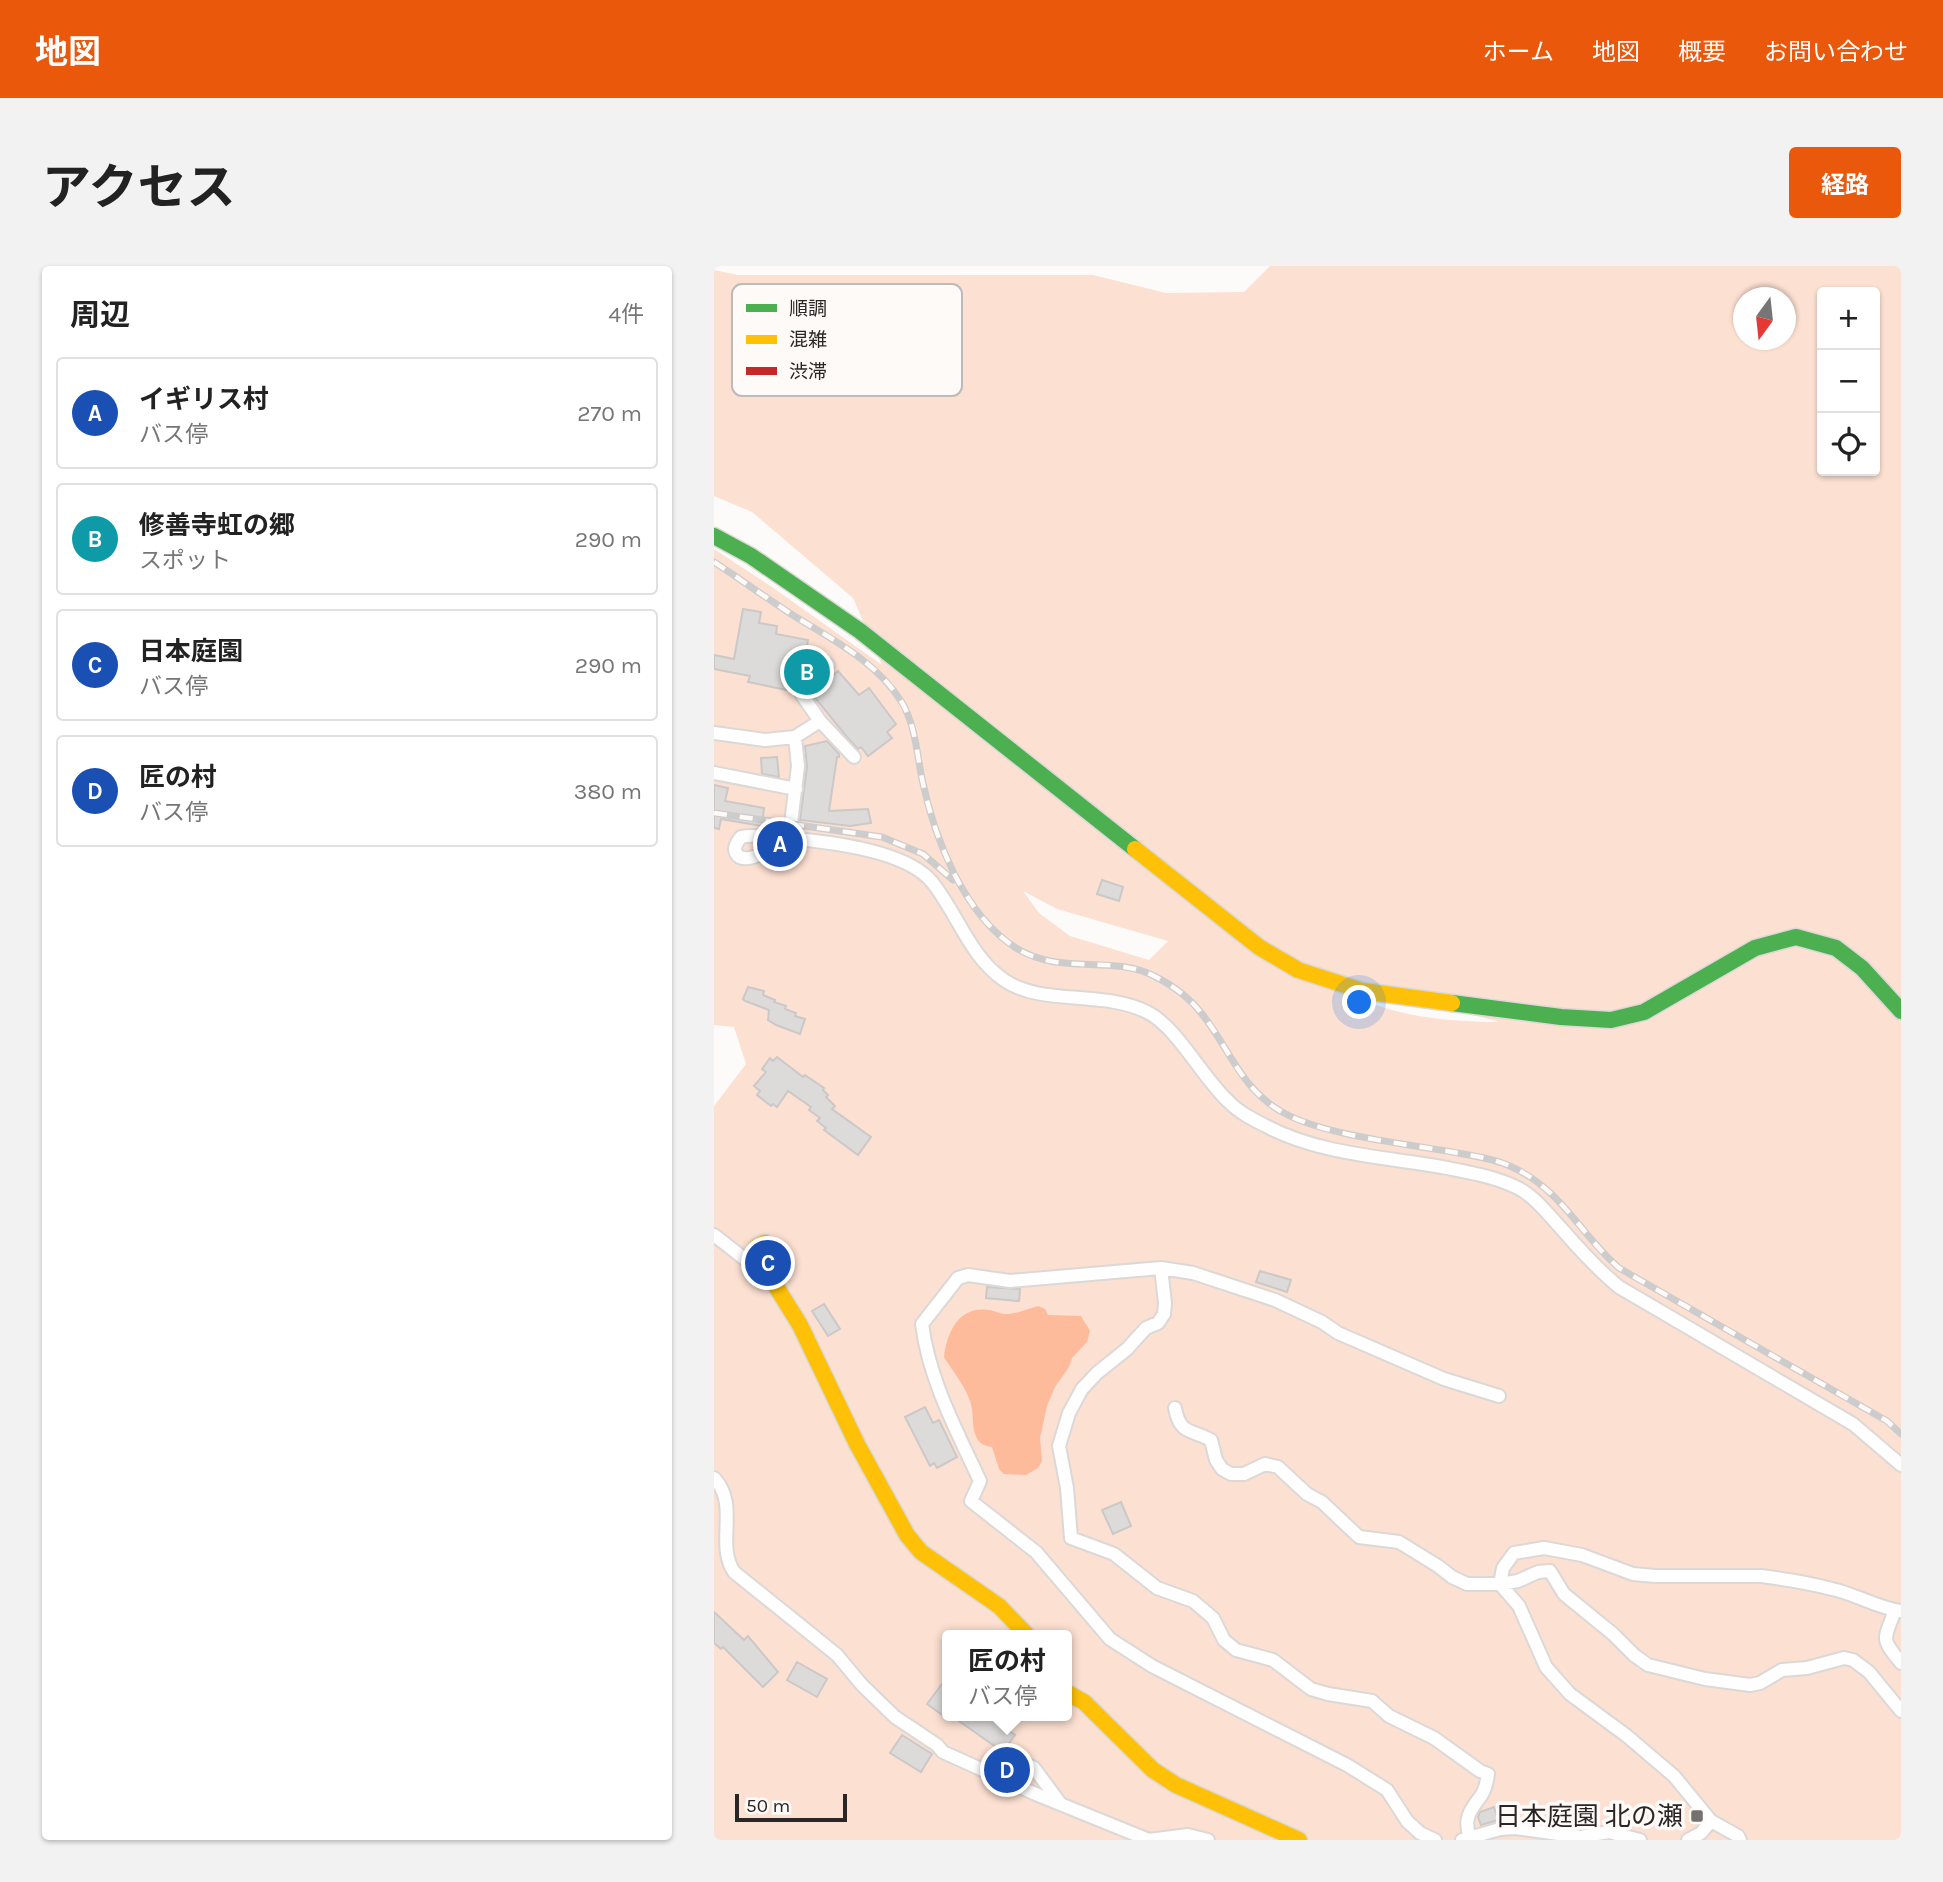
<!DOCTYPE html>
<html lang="ja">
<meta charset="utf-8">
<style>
body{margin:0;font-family:Karla,"Noto Sans JP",sans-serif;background:#f2f2f2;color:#222}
.controls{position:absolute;right:21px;top:21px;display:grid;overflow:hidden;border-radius:7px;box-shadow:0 2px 5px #0004}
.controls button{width:63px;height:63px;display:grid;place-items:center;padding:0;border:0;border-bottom:2px solid #e0e0e0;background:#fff;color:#222;font:35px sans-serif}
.compass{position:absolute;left:1019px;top:21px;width:63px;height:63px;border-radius:50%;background:#fff;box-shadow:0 2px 5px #0004;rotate:195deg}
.scale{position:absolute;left:21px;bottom:18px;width:112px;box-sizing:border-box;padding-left:7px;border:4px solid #2a2625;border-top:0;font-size:19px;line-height:24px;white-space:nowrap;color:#2a2625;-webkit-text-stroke:5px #fefaf8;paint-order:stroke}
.you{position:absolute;left:646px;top:737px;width:24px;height:24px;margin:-18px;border:5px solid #fff;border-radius:50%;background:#1a73e8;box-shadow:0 0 0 10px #1a73e833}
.badge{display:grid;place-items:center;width:46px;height:46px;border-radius:50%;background:#ea580c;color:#fff;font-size:23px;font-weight:700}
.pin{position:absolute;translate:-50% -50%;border:4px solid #fff;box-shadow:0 2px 7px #0006}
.popup{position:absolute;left:228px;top:1364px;width:130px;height:91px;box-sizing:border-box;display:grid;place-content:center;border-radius:7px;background:#fff;filter:drop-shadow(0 2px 5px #0005);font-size:23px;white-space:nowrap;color:#767676}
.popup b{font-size:26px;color:#222}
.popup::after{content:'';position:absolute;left:50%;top:100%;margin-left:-14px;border:14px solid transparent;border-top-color:#fff}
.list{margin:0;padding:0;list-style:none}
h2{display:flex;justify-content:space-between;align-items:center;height:91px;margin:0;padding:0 28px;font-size:30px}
h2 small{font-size:23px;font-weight:400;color:#767676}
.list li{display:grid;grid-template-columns:46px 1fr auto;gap:21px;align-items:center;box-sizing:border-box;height:112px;margin:0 14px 14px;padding:0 14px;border:2px solid #e0e0e0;border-radius:7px}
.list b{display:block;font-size:26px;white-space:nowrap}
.list p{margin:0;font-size:23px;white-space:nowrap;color:#767676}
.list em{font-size:23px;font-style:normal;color:#767676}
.icon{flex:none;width:38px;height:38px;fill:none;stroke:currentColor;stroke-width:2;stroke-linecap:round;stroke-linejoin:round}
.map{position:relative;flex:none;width:1187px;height:1574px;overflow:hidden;border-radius:7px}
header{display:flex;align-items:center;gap:42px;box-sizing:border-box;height:98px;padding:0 35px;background:#ea580c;color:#fff}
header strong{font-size:33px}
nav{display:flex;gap:38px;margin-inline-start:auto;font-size:24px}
.intro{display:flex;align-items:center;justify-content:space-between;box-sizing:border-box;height:168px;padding:0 42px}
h1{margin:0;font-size:49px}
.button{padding:18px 32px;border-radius:7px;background:#ea580c;color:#fff;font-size:24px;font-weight:700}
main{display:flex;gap:42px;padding:0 42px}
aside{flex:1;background:#fff;border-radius:7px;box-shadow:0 2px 5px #0004}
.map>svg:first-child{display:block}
</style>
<header>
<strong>地図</strong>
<nav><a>ホーム</a><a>地図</a><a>概要</a><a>お問い合わせ</a></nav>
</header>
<div class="intro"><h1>アクセス</h1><a class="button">経路</a></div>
<main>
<aside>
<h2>周辺<small>4件</small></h2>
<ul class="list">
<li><span class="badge" style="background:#1a4fb4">A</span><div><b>イギリス村</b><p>バス停</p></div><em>270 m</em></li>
<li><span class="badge" style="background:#0f9aa8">B</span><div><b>修善寺虹の郷</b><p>スポット</p></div><em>290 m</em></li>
<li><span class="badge" style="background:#1a4fb4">C</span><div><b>日本庭園</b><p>バス停</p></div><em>290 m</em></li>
<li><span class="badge" style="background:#1a4fb4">D</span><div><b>匠の村</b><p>バス停</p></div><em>380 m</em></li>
</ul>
</aside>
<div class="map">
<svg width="1187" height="1574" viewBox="0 0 1187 1574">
<rect width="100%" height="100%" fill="#fdfbf9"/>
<path fill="#fce0d2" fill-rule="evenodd" d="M556,0h631v1574h-1187v-734l32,-42 -12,-37 -20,-2v-476l58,38 110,78 -29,-67 -101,-86 -38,-16v-226l24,5h355l73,18 78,-1zM1108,26h53v179h-53zM1030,32h42v42h-42zM309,625l34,18 111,32 -19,19 -79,-24 -31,-23zM623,716l160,39 1,1c-48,0 -126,-6 -161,-40zM233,1369h119v81h-119z"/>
<path fill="#febb9b" d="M324,1040l7,3 3,6 33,1 9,15 -3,11 -15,16 -3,9 -14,20 -8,19 -7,32 2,23 -4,7 -12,7 -22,-1 -5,-5 -7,-22c-5,-1 -11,-2 -14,-7 -8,-13 -3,-26 -8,-39 -6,-17 -17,-29 -26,-44 3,-25 15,-51 44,-47 6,0 11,4 17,4 12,0 22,-5 33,-8z"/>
<path fill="#dddbd9" stroke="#cbc8c7" stroke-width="2" d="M29,343l18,3 -2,11 18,3 -1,8 32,6 -2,12 -11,-2 -8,40 -39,-8 2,-6 -36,-7v-14l20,4z
M124,405l21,24 10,-7 27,36 -9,8 5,6 -24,18 -7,-9 -3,2 -11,-12 -35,-43z
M113,475l12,13v3h-2l-8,54 39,-2 3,14 -21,3 -50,-6 7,-53 -2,-21z
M63,491l2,20 -17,-3 -1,-16z
M0,519l14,3 -3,13 39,7 -2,18 -41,-7 -2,10 -5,-1z
M388,614l21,7 -4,14 -22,-7z
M34,721l16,4 -1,4 12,5 -1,2 12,4 -1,3 11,4 -1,3 10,3 -5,15 -24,-9 -8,-5 1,-10 -24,-9 -2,-2z
M63,791l26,20 2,-2 19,13 -1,2 5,5 -2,2 9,9 -3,3 39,28 -13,18 -34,-25 2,-2 -9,-7 3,-3 -11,-8 2,-3 -23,-16 -11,16 -4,-3 -2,2 -14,-11 3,-4 -6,-5 12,-14 -4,-3 8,-11 3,3z
M546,1005l31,9 -4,12 -31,-10z
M273,1021l33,2 -1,12 -33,-3z
M110,1038l16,25 -12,7 -16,-25z
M211,1141l8,16 6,-3 18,37 -20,11 -3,-5 -4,3 -25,-49z
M407,1236l10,24 -18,8 -11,-24z
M0,1346l30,28 4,-4 30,36 -15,15 -40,-40 -2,2 -7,-6z
M83,1396l30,17 -10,18 -30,-17z
M234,1410v43l-21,-15z
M238,1450h37l26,19 -12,17z
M188,1469l30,19 -11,18 -31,-19z
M780,1541l4,13 -17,5 -3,-8 2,-5z"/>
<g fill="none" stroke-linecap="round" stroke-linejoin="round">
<defs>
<path id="street" d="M114,399l-22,21 -4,9 18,26 34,36
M0,467l51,7 30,-3 25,-16
M0,507l82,16
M75,573c-10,5 -45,30 -53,14 -3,-6 2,-12 5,-16 13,-3 28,0 42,1 40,3 122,11 149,44 25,31 38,75 72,98 37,26 99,10 143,32 30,15 55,65 81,89 10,11 26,19 40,26 52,27 116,30 174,40 25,5 52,9 76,21 16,8 30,26 42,39 19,22 37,42 59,60l234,137 48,41
M75,573l9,-73 -3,-29
M0,969l32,25 13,-1
M447,1002l4,35 -1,11 -6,9 -12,5 -19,21 -30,24 -15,16 -13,24 -10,33 8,42 4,50 43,16 43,34 36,13 20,17 11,22 12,10 37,10 38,29 17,5 44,7 17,15 45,22 46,33 8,3c-1,7 -3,16 -7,22 -11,14 -18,23 -11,42
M461,1142c5,27 16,21 36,32l5,20 6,9 9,5h13l21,-10 13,3 29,27 15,8 37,35 40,5 39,24 14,11 15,7h33l18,-3 20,-9 12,-1 14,23 49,40 21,21 14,10 57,14 45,6 10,-2 22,-13 25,-2 37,-10 9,2 16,12 32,39
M0,1212c26,27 1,66 20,94l103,83 25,30 33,32 42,28 6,7 95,43 111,45 39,-5 20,5
M1181,1344c-11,31 -15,27 6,53
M291,1514l13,-14 7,-2 9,4 26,35
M721,1574l-15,-7 -13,-12 -20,-31 -40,-25 -195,-99 -42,-27 -74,-87 -65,-51 9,-20c-23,-50 -51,-101 -58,-157l36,-46 10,-3 42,6 151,-13 32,5 82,27 47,22 16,11 106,46 55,17
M748,1574l38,-11 15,-1 65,9 29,-5 31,8
M974,1574l13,-7 10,-12
M1026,1574l-2,-4 -27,-15 -37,-45 -47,-40 -57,-42 -24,-27 -27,-61 -19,-22 3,-16 11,-15 30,-5 38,7 51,19 22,2h106c23,3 48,7 71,13 24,5 45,19 69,22"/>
<path id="fast" d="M0,270l37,20 109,75 275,218
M738,737l109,14 50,3 33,-8 111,-64 41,-11 40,11 26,20 39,43"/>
<path id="slow" d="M421,583l124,98 39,23 65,21 89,12
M50,998l6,-15 -5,-6 -8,4 2,12 41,66 57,119 50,91 14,17 78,54 28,29
M352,1426l18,10 69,68 23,15 123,55"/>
</defs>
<use href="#street" stroke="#dbd8d6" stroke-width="16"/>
<use href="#fast" stroke="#dbd8d6" stroke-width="19"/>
<use href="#slow" stroke="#dbd8d6" stroke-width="19"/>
<use href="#street" stroke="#fffefe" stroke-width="12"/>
<use href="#fast" stroke="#4caf50" stroke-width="16"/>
<use href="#slow" stroke="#ffc107" stroke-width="16"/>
<defs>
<path id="rail" d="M0,296c26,17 51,35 77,52 40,25 84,46 110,87 14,22 16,53 21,78 12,58 41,135 94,169 45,28 94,6 138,28 18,9 35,21 48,38 28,35 39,76 82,99 42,23 125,31 174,40 17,3 38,6 54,14 50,23 68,67 107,101l268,153 14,13
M0,547l168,24 41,17 30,26"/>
</defs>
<use href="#rail" stroke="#cdcccc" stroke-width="7"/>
<use href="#rail" stroke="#fefaf8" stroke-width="4.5" stroke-dasharray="13" stroke-linecap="butt"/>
</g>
<rect fill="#74716f" stroke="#fefaf8" stroke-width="2.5" x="976" y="1543" width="14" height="14" rx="3.5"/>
<g text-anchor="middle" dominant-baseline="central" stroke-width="7" stroke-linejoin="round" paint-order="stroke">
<g font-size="26" fill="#2a2625" stroke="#fefaf8" text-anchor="end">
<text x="969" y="1550">日本庭園 北の瀬</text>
</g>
</g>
<rect x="18" y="18" width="230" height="112" rx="10" fill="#fefaf8" stroke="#bebab9" stroke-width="2"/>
<rect x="32" y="38" width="31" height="8" fill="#4caf50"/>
<rect x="32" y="69" width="31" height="9" fill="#ffc107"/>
<rect x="32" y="101" width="31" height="8" fill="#c62828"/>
<g font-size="19" fill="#2a2625">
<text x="75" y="49">順調</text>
<text x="75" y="80">混雑</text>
<text x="75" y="112">渋滞</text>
</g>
</svg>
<div class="controls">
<button>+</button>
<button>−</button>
<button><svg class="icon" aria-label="locate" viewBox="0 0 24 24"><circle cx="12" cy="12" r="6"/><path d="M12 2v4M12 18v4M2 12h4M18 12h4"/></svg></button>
</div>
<svg class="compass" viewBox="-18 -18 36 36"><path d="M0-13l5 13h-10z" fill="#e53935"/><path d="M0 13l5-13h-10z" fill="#767676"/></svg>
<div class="scale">50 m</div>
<div class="you"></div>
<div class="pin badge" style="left:66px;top:578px;background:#1a4fb4">A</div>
<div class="pin badge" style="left:93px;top:406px;background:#0f9aa8">B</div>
<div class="pin badge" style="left:54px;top:997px;background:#1a4fb4">C</div>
<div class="pin badge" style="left:293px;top:1504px;background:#1a4fb4">D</div>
<div class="popup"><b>匠の村</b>バス停</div>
</div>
</main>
